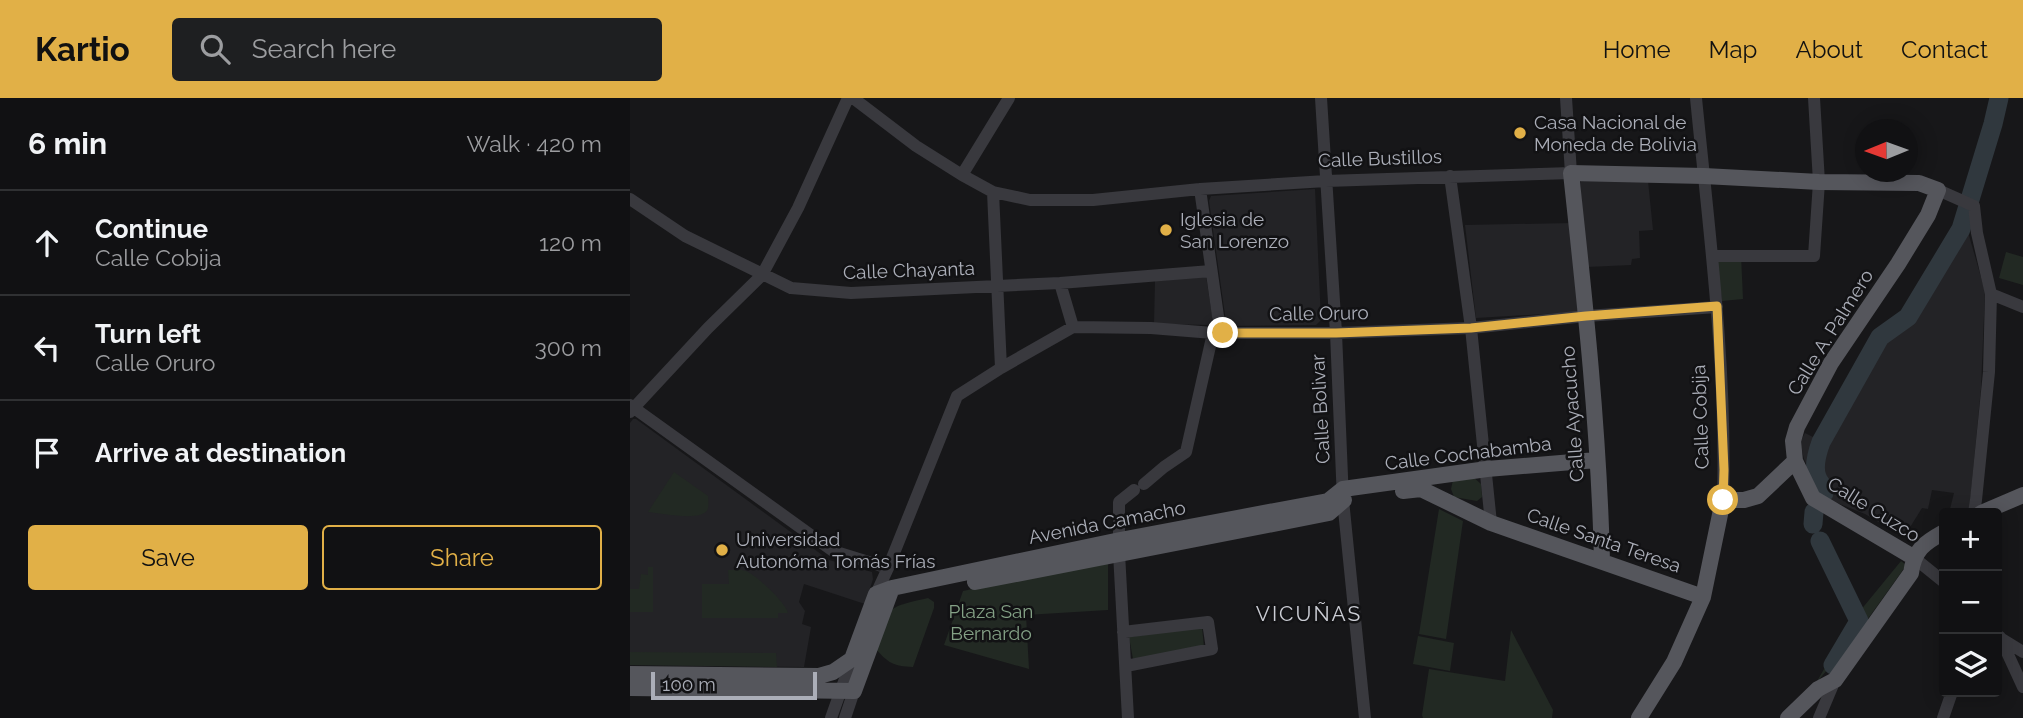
<!DOCTYPE html>
<meta charset="utf-8">
<style>
body{margin:0;font-family:Raleway,sans-serif;background:#1e1f21;color:#f1f3f6}
.controls{position:absolute;right:21px;bottom:21px;display:grid;overflow:hidden;border-radius:7px;box-shadow:0 4px 18px #0003}
.controls button{width:63px;height:63px;display:grid;place-items:center;padding:0;border:0;border-bottom:2px solid #303133;background:#111113;color:#f1f3f6;font:35px sans-serif}
.compass{position:absolute;left:1225px;top:21px;width:63px;height:63px;border-radius:50%;background:#111113;box-shadow:0 4px 18px #0003;rotate:269deg}
.scale{position:absolute;left:21px;bottom:18px;width:166px;box-sizing:border-box;padding-left:7px;border:4px solid #abaeb8;border-top:0;font-size:19px;line-height:24px;white-space:nowrap;color:#abaeb8;-webkit-text-stroke:5px #121214;paint-order:stroke}
.stop{position:absolute;width:21px;height:21px;margin:-16px;border:5px solid #e1b047;border-radius:50%;background:#fff}
.stop.end{background:#e1b047;border-color:#fff;box-shadow:0 2px 7px #0008}
.list{margin:0;padding:0;list-style:none}
h2{display:flex;justify-content:space-between;align-items:center;height:91px;margin:0;padding:0 28px;font-size:30px}
h2 small{font-size:23px;font-weight:400;color:#9c9da0}
.list li{display:grid;grid-template-columns:46px 1fr auto;gap:21px;align-items:center;box-sizing:border-box;height:105px;padding:0 28px;border-top:2px solid #303133}
.list b{display:block;font-size:26px;white-space:nowrap}
.list p{margin:0;font-size:23px;white-space:nowrap;color:#9c9da0}
.list em{font-size:23px;font-style:normal;color:#9c9da0}
.actions{display:flex;gap:14px;padding:21px 28px}
.actions a{flex:1;padding:16px 0;border:2px solid #e1b047;border-radius:7px;text-align:center;font-size:24px;color:#e1b047}
.actions .main{background:#e1b047;color:#111}
.icon{flex:none;width:38px;height:38px;fill:none;stroke:currentColor;stroke-width:2;stroke-linecap:round;stroke-linejoin:round}
.map{position:relative;flex:none;width:1393px;height:620px;overflow:hidden}
header{display:flex;align-items:center;gap:42px;box-sizing:border-box;height:98px;padding:0 35px;background:#e1b047;color:#111}
header strong{font-size:33px}
nav{display:flex;gap:38px;margin-inline-start:auto;font-size:24px}
.search{width:490px;height:63px;background:#1e1f21;display:flex;align-items:center;gap:18px;box-sizing:border-box;padding:0 24px;border-radius:7px;color:#9c9da0;font-size:26px}
main{display:flex}
aside{flex:1;background:#111113}
.map>svg:first-child{display:block}
</style>
<header>
<strong>Kartio</strong>
<div class="search"><svg class="icon" aria-label="search" viewBox="0 0 24 24"><circle cx="10" cy="10" r="6"/><path d="M15 15l6 6"/></svg>Search here</div>
<nav><a>Home</a><a>Map</a><a>About</a><a>Contact</a></nav>
</header>
<main>
<aside>
<h2>6 min<small>Walk · 420 m</small></h2>
<ul class="list">
<li><svg class="icon" aria-label="ahead" viewBox="0 0 24 24"><path d="M12 20V5M6 11l6-6 6 6"/></svg><div><b>Continue</b><p>Calle Cobija</p></div><em>120 m</em></li>
<li><svg class="icon" aria-label="left" viewBox="0 0 24 24"><path d="M17 20v-9H6M10 6l-5 5 5 5"/></svg><div><b>Turn left</b><p>Calle Oruro</p></div><em>300 m</em></li>
<li><svg class="icon" aria-label="arrive" viewBox="0 0 24 24"><path d="M6 21V4h12l-3 4 3 4H6"/></svg><div><b>Arrive at destination</b></div></li>
</ul>
<div class="actions"><a class="main">Save</a><a>Share</a></div>
</aside>
<div class="map">
<svg width="1393" height="620" viewBox="0 0 1393 620">
<rect width="100%" height="100%" fill="#171719"/>
<path fill="#232326" d="M952,80l66,3 5,49 -14,1 1,27 -8,1 -1,6 -44,2 -7,-84z
M685,91l6,131 -5,5 -88,1 -2,-4 -17,-121 2,-5z
M1340,112l-2,22 17,59 -4,97 -12,125h-20l5,-20 -22,-3 -4,19 -6,-1 -18,29 -39,-23 -43,-17 -18,-38 -4,-17 5,-9 18,9 59,-103 25,-19 55,-89z
M943,125l5,89 -102,6 -11,-93z
M576,178l7,45 -3,4 -56,-1 1,-43z
M3,321h3l193,141 43,12 1,7 -8,25 -61,-20 -5,18 6,9 -3,13 9,3 -7,40 -174,-2v-242z"/>
<path fill="#222923" d="M1376,154l17,5v28l-24,-7z
M1086,157h25l2,44 -21,2z
M44,374l34,24c0,4 1,8 0,12 -3,15 -48,5 -60,4z
M842,378l9,8 1,13 -5,4 -23,-4 -3,-8 2,-9z
M809,411l24,12 -17,118 -27,-5z
M472,463l6,3v46l-82,5 3,54 -85,-24 19,-54z
M1271,463l5,4 -6,9 -48,67 -36,42 35,-61z
M18,469h5v45h-23v-23h9l2,-15 7,1z
M98,472c5,0 13,-1 18,1 10,4 39,31 42,42h-10v5h-76v-34h27z
M298,500l6,4v6l-21,59c-20,-1 -25,-4 -38,-19 15,-42 9,-40 53,-50z
M572,529l2,20 -71,12 -4,-22z
M881,532l42,80 -1,8h-129l-1,-3 7,-46 76,12z
M788,538l36,7 -4,28 -37,-7z
M0,554l146,1 1,14 -147,-2z"/>
<g fill="none" stroke-linecap="round" stroke-linejoin="round">
<path stroke="#30383e" stroke-width="19" d="M1194,395c0,-8 -4,-8 -7,-16 -4,-10 0,-24 4,-35l59,-105 28,-20 53,-88 32,-105 6,-26
M1183,426l1,-12
M1190,443l39,80 -26,44"/>
<path stroke="#39393e" stroke-width="12" d="M223,0l63,48 46,29 31,17 37,8h63l107,-11 126,-8 245,-8 -5,-75
M691,0l15,235 7,167 22,218
M1066,0c13,133 31,268 27,402
M332,77l47,-77
M820,78l21,152 20,195
M570,91l18,127 5,17
M1308,92l36,16 3,27 14,61 32,13
M363,94l8,176
M0,101l55,37 106,52 60,5 209,-10 151,-12
M1082,158h102l5,-74 -5,-84
M430,185l13,44
M0,307l203,146 55,17
M0,314l78,-84 54,-53 36,-67 50,-110
M514,386l20,-17 22,-15 27,-119
M1344,415l2,-13 13,-128 2,-78
M1283,459l31,25
M246,496l12,-26 69,-172 44,-28 72,-41 78,1 62,5h123l135,-5 115,-12 131,-9
M493,534l85,-10 4,27 -86,17
M1370,539l23,50
M1372,541l21,13
M201,620l21,-59
M215,620l9,-27
M498,620l-9,-165v-51l15,-12
M1189,620l16,-38
M1313,620l9,-26"/>
<path stroke="#55565c" stroke-width="16" d="M773,393l18,-2 70,34 212,74
M1351,415l42,-18
M972,463c-3,-130 -17,-259 -31,-388l133,3 115,6 100,1 19,7 -10,25 -30,49 -67,99 -34,64 -4,14 2,20 18,37 100,59
M345,484l354,-69 15,-13
M0,576l189,2 14,-4 19,-13 24,-65 16,-6 228,-48 208,-39 15,-12 144,-20 110,-9
M0,590l224,3 38,-103
M1009,620l35,-56 29,-65 20,-97h21l14,-4 37,-35
M1158,620l30,-29 17,-9 76,-107c3,-23 13,-30 33,-41"/>
</g>
<g fill="none" stroke-linecap="round" stroke-linejoin="round">
<path stroke="#e1b047" stroke-width="9" d="M593,235h113l135,-5 115,-12 131,-10 7,164 -1,30"/>
</g>
<g fill="#e1b047" stroke="#121214" stroke-width="2.5">
<circle cx="890" cy="35" r="7"/>
<circle cx="536" cy="132" r="7"/>
<circle cx="92" cy="452" r="7"/>
</g>
<g text-anchor="middle" dominant-baseline="central" stroke-width="5" stroke-linejoin="round" paint-order="stroke">
<g font-size="19" fill="#abaeb8" stroke="#121214" text-anchor="start">
<text x="904" y="24">Casa Nacional de<tspan x="904" dy="22">Moneda de Bolivia</tspan></text>
<text x="550" y="121">Iglesia de<tspan x="550" dy="22">San Lorenzo</tspan></text>
<text x="106" y="441">Universidad<tspan x="106" dy="22">Autonóma Tomás Frías</tspan></text>
</g>
<g font-size="19" fill="#abaeb8" stroke="#121214">
<text transform="translate(750 60) rotate(-2)">Calle Bustillos</text>
<text transform="translate(279 172) rotate(-2)">Calle Chayanta</text>
<text transform="translate(689 215) rotate(-1)">Calle Oruro</text>
<text transform="translate(1200 234) rotate(-58)">Calle A. Palmero</text>
<text transform="translate(690 311) rotate(-93)">Calle Bolivar</text>
<text transform="translate(942 316) rotate(-94)">Calle Ayacucho</text>
<text transform="translate(1070 319) rotate(-92)">Calle Cobija</text>
<text transform="translate(838 355) rotate(-7)">Calle Cochabamba</text>
<text transform="translate(1244 411) rotate(32)">Calle Cuzco</text>
<text transform="translate(477 424) rotate(-11)">Avenida Camacho</text>
<text transform="translate(974 442) rotate(19)">Calle Santa Teresa</text>
</g>
<g font-size="19" fill="#84a186" stroke="#121214">
<text x="361" y="513">Plaza San<tspan x="361" dy="22">Bernardo</tspan></text>
</g>
<g font-size="21" letter-spacing="2" fill="#cbcdd4" stroke="#121214">
<text x="679" y="515">VICUÑAS</text>
</g>
</g>
</svg>
<div class="controls">
<button>+</button>
<button>−</button>
<button><svg class="icon" aria-label="layers" viewBox="0 0 24 24"><path d="M12 4l9 5-9 5-9-5zM3 14l9 5 9-5"/></svg></button>
</div>
<svg class="compass" viewBox="-18 -18 36 36"><path d="M0-13l5 13h-10z" fill="#e53935"/><path d="M0 13l5-13h-10z" fill="#9c9da0"/></svg>
<div class="scale">100 m</div>
<div class="stop" style="left:1093px;top:402px"></div>
<div class="stop end" style="left:593px;top:235px"></div>
</div>
</main>
